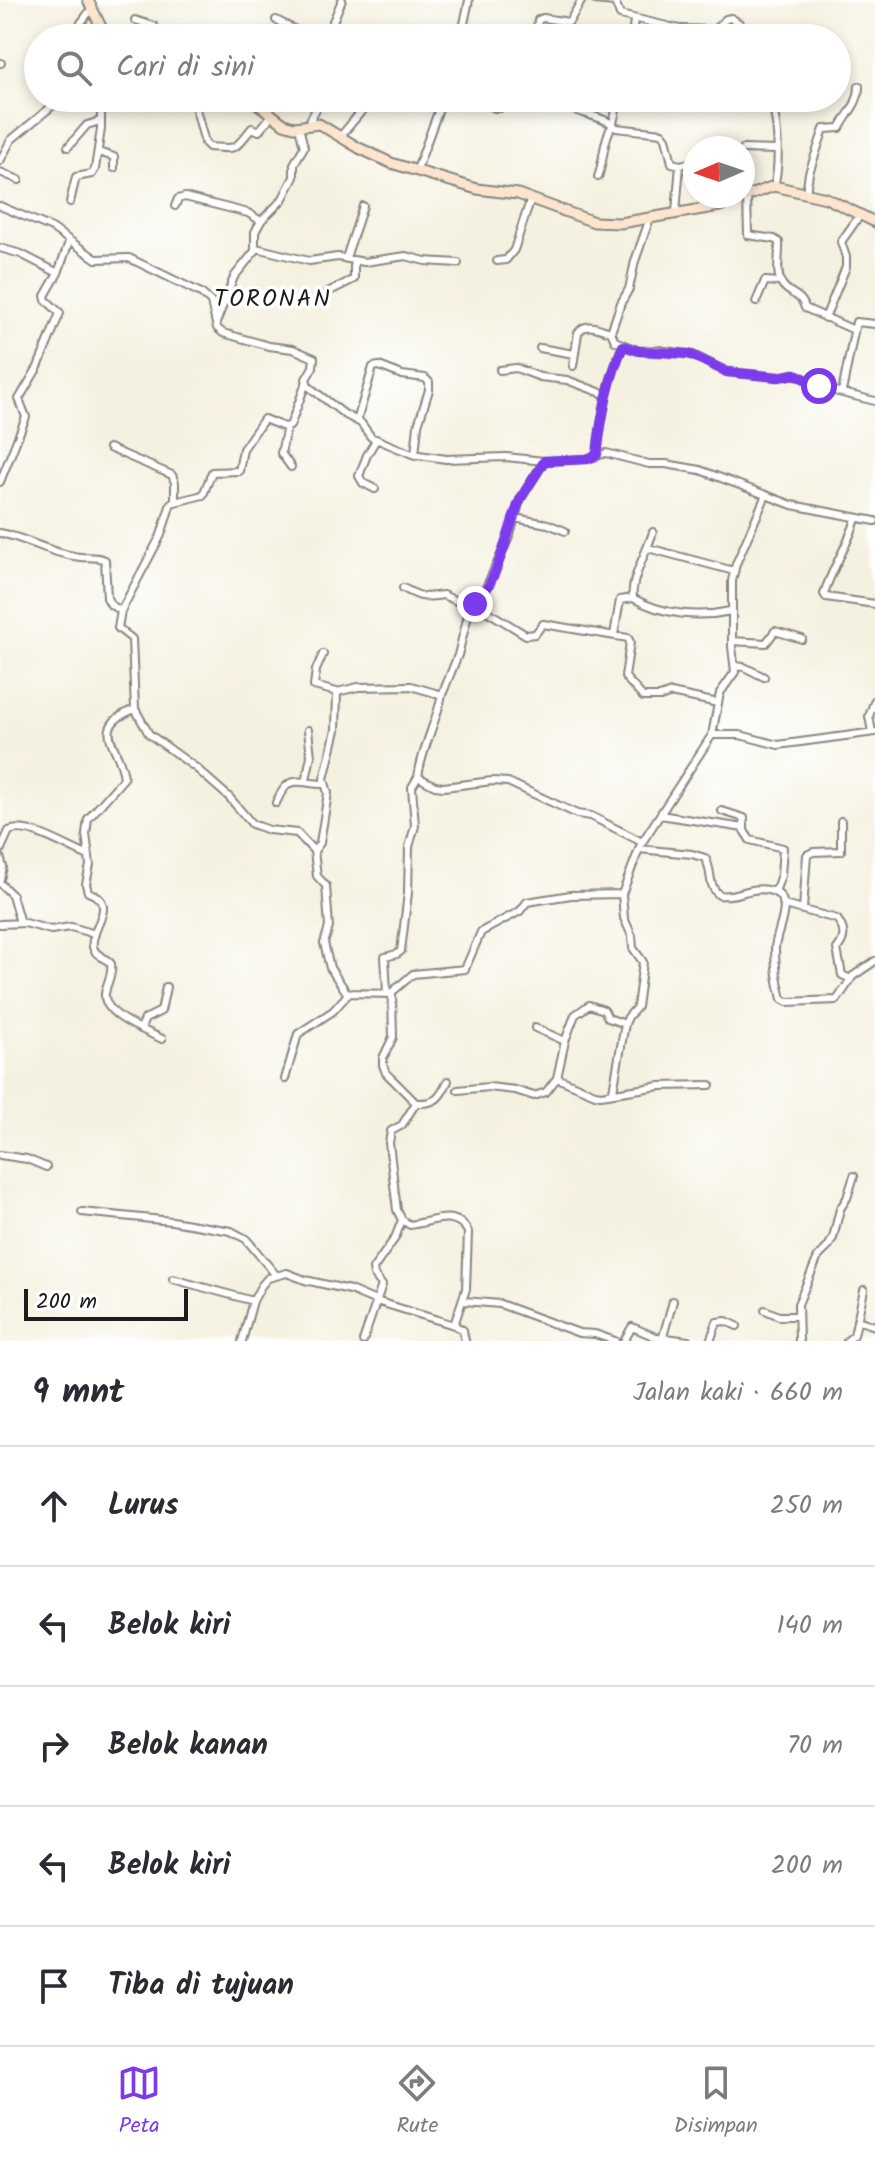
<!DOCTYPE html>
<html lang="id">
<meta charset="utf-8">
<style>
body{margin:0;font-family:Kalam,sans-serif;background:#f2f2f3;color:#2b2b33}
.compass{position:absolute;left:683px;top:136px;width:72px;height:72px;border-radius:50%;background:#fff;box-shadow:0 4px 12px #0003;rotate:268deg}
.scale{position:absolute;left:24px;bottom:20px;width:164px;box-sizing:border-box;padding-left:8px;border:4px solid #1c1c1c;border-top:0;font-size:22px;line-height:28px;white-space:nowrap;color:#1c1c1c;-webkit-text-stroke:6px #fff;paint-order:stroke}
.stop{position:absolute;width:24px;height:24px;margin:-18px;border:6px solid #7c3aed;border-radius:50%;background:#fff}
.stop.end{background:#7c3aed;border-color:#fff;box-shadow:0 2px 8px #0008}
.list{margin:0;padding:0;list-style:none}
h2{display:flex;justify-content:space-between;align-items:center;height:104px;margin:0;padding:0 32px;font-size:34px}
h2 small{font-size:26px;font-weight:400;color:#7c7c81}
.list li{display:grid;grid-template-columns:52px 1fr auto;gap:24px;align-items:center;box-sizing:border-box;height:120px;padding:0 32px;border-top:2px solid #e1e1e2}
.list b{display:block;font-size:30px;white-space:nowrap}
.list em{font-size:26px;font-style:normal;color:#7c7c81}
.icon{flex:none;width:44px;height:44px;fill:none;stroke:currentColor;stroke-width:2;stroke-linecap:round;stroke-linejoin:round}
.map{position:relative;flex:none;width:875px;height:1341px;overflow:hidden}
.search{position:absolute;background:#fff;box-shadow:0 4px 12px #0003;left:24px;right:24px;top:24px;height:88px;display:flex;align-items:center;gap:20px;box-sizing:border-box;padding:0 28px;border-radius:44px;color:#7c7c81;font-size:30px}
.sheet{height:704px;background:#fff}
nav{display:flex;justify-content:space-around;align-items:center;box-sizing:border-box;height:112px;border-top:2px solid #e1e1e2;background:#fff;font-size:22px;color:#7c7c81}
nav a{display:grid;justify-items:center;gap:4px}
nav .on{color:#7c3aed}
.map>svg:first-child{display:block}
</style>
<div class="map">
<svg width="875" height="1341" viewBox="0 0 875 1341">
<rect width="100%" height="100%" fill="#fff"/>
<filter id="ink" filterUnits="userSpaceOnUse"><feTurbulence type="fractalNoise" baseFrequency=".0125" numOctaves="2"/><feDisplacementMap in="SourceGraphic" scale="16" xChannelSelector="R" yChannelSelector="G"/><feConvolveMatrix kernelMatrix="1 2 1 2 8 2 1 2 1" color-interpolation-filters="sRGB"/></filter>
<filter id="wash" filterUnits="userSpaceOnUse"><feTurbulence type="fractalNoise" baseFrequency=".006" numOctaves="4" result="noise"/><feDisplacementMap in="SourceGraphic" scale="32" xChannelSelector="R" yChannelSelector="G"/><feGaussianBlur stdDeviation="1.8" result="paint"/><feColorMatrix in="noise" values="0 0 0 0 0 0 0 0 0 0 0 0 0 0 0 0 0 1.4 0 .05"/><feComposite in="paint" operator="in"/></filter>
<g filter="url(#wash)">
<rect width="100%" height="100%" fill="#f5f1e0"/>
</g>
<g filter="url(#ink)">
<g fill="none" stroke-linecap="round" stroke-linejoin="round">
<defs>
<path id="street" d="M595,0l20,2 5,13 60,14 34,1 12,-11 5,-1 8,5 4,15
M135,20l19,6v12
M276,20l35,18
M70,38l22,-30
M326,38l16,-38
M461,38l8,-38
M536,38l2,-18 5,-2 26,4 13,-22
M632,38l2,-19
M779,38l1,-3
M0,63h1
M193,98l12,45 4,4c29,2 24,4 43,-19l7,3 13,-16
M485,98l9,10h6l11,-10
M548,98c15,13 61,18 68,30l46,5 4,5 6,25 8,2 15,-3
M769,98c10,20 11,67 5,88
M613,123l6,-25
M308,124l14,-26
M340,137l25,-30 3,-9
M68,147l19,-22 13,-4
M743,149l33,1
M98,152l16,5v11
M0,161l11,-21 40,-33 1,-9
M0,172l19,8
M416,172l27,-74
M598,177c6,-16 5,-39 15,-52
M806,193l3,-20 15,-44 16,-1c8,-16 19,-24 19,-42
M747,196l1,39 26,4 5,3c1,12 -4,32 3,42 7,11 20,10 23,24l49,22
M70,202l6,-25 16,-3 3,-5 6,-40v-31
M0,206l52,22 44,31 33,-1 72,35 10,9 6,26 6,5 46,13 24,3 21,9 -1,9 -7,12 2,7 36,28 17,9 10,14 41,17 34,5 60,-2 38,4 43,-2 19,-6 43,11h17l34,6 92,35 83,16
M175,206l3,-7 7,-2 63,16 13,8
M676,212l4,-47
M650,218l-15,43 -6,28 -8,14 -10,29 4,9 24,10 19,-1 35,5 34,17 51,5 17,-3 31,15 49,12
M0,248l21,6 37,19
M256,248l53,13 29,-4 26,5 42,-6 19,5 33,2
M346,258l17,-52
M497,261l9,-1 8,-10 17,-52
M328,292l26,-13v-18
M756,302l9,-21 15,1
M825,318l21,-51v-10l-5,-15 19,-27
M216,323l18,-46 21,-26v-19l6,-11 21,-21 12,-23v-13l10,-17 -5,-20
M540,348l34,6
M573,366l5,-33c8,-12 21,-4 33,-1
M500,370l16,-2 24,9 27,3 40,15
M842,392l14,-70 19,2
M357,421l16,-54 6,-1 23,9 23,3 4,4v8l-11,35 -3,30
M287,427l-6,26 10,14
M109,448l63,27 3,8v17
M597,455c4,-38 11,-75 26,-109
M0,482l26,-65 -7,-18 19,-32 22,-54 -14,-13 -1,-4 13,-23 11,-31
M375,489l-12,-6 -4,-7 8,-21 9,-15
M514,518l34,6 17,7
M856,519c-8,27 -24,48 -32,75l2,3 49,7
M653,532c-6,20 -23,48 -20,66 29,17 66,20 98,13
M0,533c27,5 51,21 80,24 9,1 16,-1 25,3l2,38 4,7 10,6 -3,17 14,11 3,70 14,25 47,34 33,29 23,27 17,6 28,3 17,18 3,25 9,10 3,41 -5,16 6,25 17,25 45,1 1,43 -10,21v7l3,8 30,30 -14,22 -11,6 -2,12 8,67 5,10 8,5c20,-2 46,-17 58,7l-2,57 -12,36 -78,-24 -26,-11 -45,-10 -18,-7 -19,5 -7,8 -8,15 -11,40
M648,548l86,23
M403,588c19,10 20,10 40,7l27,12
M475,604l51,31 9,-1 8,-10 85,14 2,4 -5,35 18,20h17l11,-4 47,10
M121,611l40,-76 10,-32 32,-8 9,-23 27,-1 4,-22 21,-30 20,8 6,-1 16,-43
M614,635l6,-35 13,-2
M732,641l34,2 9,-12 27,8
M323,654l-7,16 -2,16 23,6
M735,666l9,1 20,10
M442,695l16,-40 12,-48 13,-13 27,-59 10,-35 24,-39
M135,709c-48,19 -14,37 -11,69l-36,41 -2,15 4,31 -4,19 2,8c33,12 1,36 5,55 2,9 13,10 18,17 2,12 -5,19 -6,30 -2,22 42,37 57,45
M872,732l-3,-16 6,-16
M712,735h28l38,10 97,-13
M306,780l5,-24 -3,-26
M276,803c14,-33 24,-18 49,-19
M660,815l84,13v-10l-22,-7
M743,829l7,11 33,8 -2,27 -6,17
M639,849l53,5 13,4c8,12 2,27 14,37 17,3 32,-9 49,-5 31,6 7,41 7,59 0,16 3,35 7,50l5,3 50,-2 16,-24 22,-15
M0,851l9,-20c19,-9 59,17 80,25
M314,851l6,-8 8,-50 -4,-14 12,-49 1,-38 21,-5 53,-1 31,9c-6,28 -20,53 -24,82l17,9 9,1 48,-6 16,1 69,32 14,2 51,26
M0,857l3,10 -3,12
M0,883l12,12 8,28
M784,905l53,14c9,12 8,20 0,30l5,26 9,4
M803,909l4,-54 6,-3 28,-1v-30
M0,924l25,-1 26,7 20,-3 24,7
M387,992l-2,-35 12,-3 4,-3 7,-58 1,-46 6,-21 -3,-39 6,-10
M391,993l22,-19 52,-5 16,-37 39,-21 7,-9 44,-7 51,-1 19,-50 71,-109 8,-42 15,-21 -3,-25v-66l4,-17 30,-69
M141,1028l4,-9 16,-8 5,-24
M535,1028l30,13 -8,37 38,16 6,1 59,-9 50,-1
M565,1041l10,-26 14,-10 15,5 4,8 17,6
M285,1079l13,-45 35,-23 16,-18
M458,1090l31,-3 26,3 19,6 12,-4 11,-14
M613,1091l12,-67 3,-7 9,-10 6,-45 -10,-14 -1,-12 -8,-18 -2,-24
M416,1103c20,1 24,-5 32,-22
M0,1155l27,4 19,8
M82,1212l90,9 59,10 15,8 29,35
M173,1279l80,22
M464,1301l36,3 79,29 16,1 20,7
M765,1310l14,6h19
M857,1320l18,6
M454,1325l9,5 2,11
M662,1340l11,-39
M363,1341l19,-56 -8,-10 -1,-6 22,-31 7,-18
M624,1341l8,-14 33,14
M665,1341l1,-3 22,3
M710,1341l7,-19 9,-1 11,5
M799,1341l-1,-37 20,-47 10,-10 5,-9 7,-29 7,-11 7,-22
M847,1341l7,-6 10,-45"/>
<path id="secondary" d="M88,0l15,31 8,7
M250,98l34,26 10,3 25,-3 40,24 32,15 86,26 41,5 76,28 26,1 100,-17 54,-20 52,12 49,24"/>
</defs>
<use href="#street" stroke="#88867e" stroke-width="10"/>
<use href="#secondary" stroke="#88867e" stroke-width="13"/>
<use href="#street" stroke="#fff" stroke-width="6"/>
<use href="#secondary" stroke="#fbe5cf" stroke-width="9"/>
</g>
</g>
<g fill="none" stroke-linecap="round" stroke-linejoin="round" filter="url(#ink)">
<path stroke="#7c3aed" stroke-width="10" d="M475,604c21,-18 33,-73 43,-99 6,-16 19,-29 26,-44l43,-2 10,-4c4,-38 11,-75 26,-109l16,5 50,3 38,18 51,5 17,-3 24,12"/>
</g>
<g text-anchor="middle" dominant-baseline="central" stroke-width="7" stroke-linejoin="round" paint-order="stroke">
<g font-size="24" letter-spacing="2" fill="#1c1c1c" stroke="#fff">
<text x="273" y="299">TORONAN</text>
</g>
</g>
</svg>
<svg class="compass" viewBox="-18 -18 36 36"><path d="M0-13l5 13h-10z" fill="#e53935"/><path d="M0 13l5-13h-10z" fill="#7c7c81"/></svg>
<div class="scale">200 m</div>
<div class="stop" style="left:819px;top:386px"></div>
<div class="stop end" style="left:475px;top:604px"></div>
<div class="search"><svg class="icon" aria-label="search" viewBox="0 0 24 24"><circle cx="10" cy="10" r="6"/><path d="M15 15l6 6"/></svg>Cari di sini</div>
</div>
<section class="sheet">
<h2>9 mnt<small>Jalan kaki · 660 m</small></h2>
<ul class="list">
<li><svg class="icon" aria-label="ahead" viewBox="0 0 24 24"><path d="M12 20V5M6 11l6-6 6 6"/></svg><div><b>Lurus</b></div><em>250 m</em></li>
<li><svg class="icon" aria-label="left" viewBox="0 0 24 24"><path d="M17 20v-9H6M10 6l-5 5 5 5"/></svg><div><b>Belok kiri</b></div><em>140 m</em></li>
<li><svg class="icon" aria-label="right" viewBox="0 0 24 24"><path d="M7 20v-9h11M14 6l5 5-5 5"/></svg><div><b>Belok kanan</b></div><em>70 m</em></li>
<li><svg class="icon" aria-label="left" viewBox="0 0 24 24"><path d="M17 20v-9H6M10 6l-5 5 5 5"/></svg><div><b>Belok kiri</b></div><em>200 m</em></li>
<li><svg class="icon" aria-label="arrive" viewBox="0 0 24 24"><path d="M6 21V4h12l-3 4 3 4H6"/></svg><div><b>Tiba di tujuan</b></div></li>
</ul>
</section>
<nav>
<a class="on"><svg class="icon" aria-label="map" viewBox="0 0 24 24"><path d="M3 6l6-2 6 2 6-2v14l-6 2-6-2-6 2zM9 4v14M15 6v14"/></svg>Peta</a>
<a><svg class="icon" aria-label="directions" viewBox="0 0 24 24"><path d="M12 3l9 9-9 9-9-9zM9 14v-3h6M13 9l2 2-2 2"/></svg>Rute</a>
<a><svg class="icon" aria-label="saved" viewBox="0 0 24 24"><path d="M7 4h10v16l-5-4-5 4z"/></svg>Disimpan</a>
</nav>
